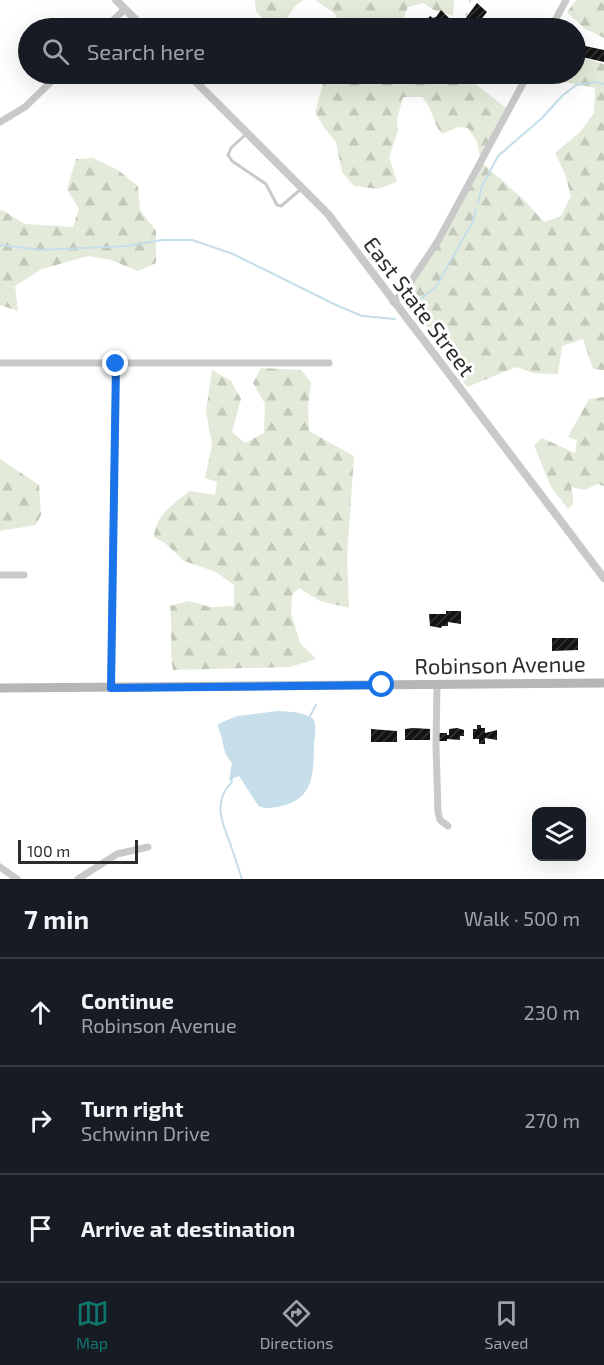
<!DOCTYPE html>
<meta charset="utf-8">
<style>
body{margin:0;font-family:"Exo 2",sans-serif;background:#20242c;color:#f1f3f6}
.controls{position:absolute;right:18px;bottom:18px;display:grid;overflow:hidden;border-radius:12px;box-shadow:0 6px 24px #0002}
.controls button{width:54px;height:54px;display:grid;place-items:center;padding:0;border:0;border-bottom:2px solid #363941;background:#171b24;color:#f1f3f6;font:30px sans-serif}
.scale{position:absolute;left:18px;bottom:15px;width:120px;box-sizing:border-box;padding-left:6px;border:3px solid #2c2c2c;border-top:0;font-size:16px;line-height:21px;white-space:nowrap;color:#2c2c2c;-webkit-text-stroke:4px #fff;paint-order:stroke}
.stop{position:absolute;width:18px;height:18px;margin:-14px;border:4px solid #1a73e8;border-radius:50%;background:#fff}
.stop.end{background:#1a73e8;border-color:#fff;box-shadow:0 2px 6px #0008}
.list{margin:0;padding:0;list-style:none}
h2{display:flex;justify-content:space-between;align-items:center;height:78px;margin:0;padding:0 24px;font-size:26px}
h2 small{font-size:20px;font-weight:400;color:#9ea1a6}
.list li{display:grid;grid-template-columns:39px 1fr auto;gap:18px;align-items:center;box-sizing:border-box;height:108px;padding:0 24px;border-top:2px solid #363941}
.list b{display:block;font-size:22px;white-space:nowrap}
.list p{margin:0;font-size:20px;white-space:nowrap;color:#9ea1a6}
.list em{font-size:20px;font-style:normal;color:#9ea1a6}
.icon{flex:none;width:33px;height:33px;fill:none;stroke:currentColor;stroke-width:2;stroke-linecap:round;stroke-linejoin:round}
.map{position:relative;flex:none;width:604px;height:879px;overflow:hidden}
.search{position:absolute;background:#171b24;box-shadow:0 6px 24px #0002;left:18px;right:18px;top:18px;height:66px;display:flex;align-items:center;gap:15px;box-sizing:border-box;padding:0 21px;border-radius:33px;color:#9ea1a6;font-size:22px}
.sheet{height:402px;background:#171b24}
nav{display:flex;justify-content:space-around;align-items:center;box-sizing:border-box;height:84px;border-top:2px solid #363941;background:#171b24;font-size:16px;color:#9ea1a6}
nav a{display:grid;justify-items:center;gap:3px}
nav .on{color:#0f766e}
.map>svg:first-child{display:block}
</style>
<div class="map">
<svg width="604" height="879" viewBox="0 0 604 879">
<defs>
<pattern id="forest-firs" width="22" height="20" patternUnits="userSpaceOnUse" patternTransform="scale(1.5)"><rect width="22" height="20" fill="#e3ead9"/><path d="M5 1l3.5 6h-7zM16 11l3.5 6h-7z" fill="#c3c9ba"/></pattern>
<pattern id="building-hatch" width="6" height="6" patternUnits="userSpaceOnUse" patternTransform="scale(1.5)"><rect width="6" height="6" fill="#131313"/><path d="M-1 1l2-2M0 6l6-6M5 7l2-2" fill="none" stroke="#363636"/></pattern>
</defs>
<rect width="100%" height="100%" fill="#fff"/>
<path fill="url(#forest-firs)" d="M255,0h48l-8,6 -12,18 -14,2 -13,-15z
M315,0h139l-1,16 -19,-6 -11,-7 -15,4 -5,12 7,9h-71l1,-4 -6,-11z
M576,0h28v38l-20,-10 -17,-16z
M576,56l28,8v306l-11,-1 -10,-30 -21,7 -4,28 -25,-1 -16,-6 -50,20 -39,-59 -12,-11 -16,-20 81,-135 -4,-20 -9,-14 -10,-1 -16,7c-11,-14 -8,-24 -20,-37h-19l-6,23 1,11 -9,26 8,25 -19,7 -24,-3 -12,-14 -6,-30 -13,-16 -8,-14 11,-38h136l47,36 -28,52 42,37 21,23 17,-6 10,-20 -6,-22 -10,-21 25,-21 14,-19 1,-25 -35,-7 -8,-7h24z
M93,158l25,12 20,16 2,24 16,21v32l-18,8 -27,-11 -23,-4 -46,13 -27,17 3,25 -18,-6v-96l25,15 48,3 6,-18 -12,-20 9,-30z
M261,368l40,2 10,12 -3,24 1,25 45,25 -7,101 2,51 -29,-7 -21,-13 -7,7 -1,18 9,30 16,16 -26,8 -117,3c-4,-21 0,-43 -3,-64l19,-5 21,6 24,-1v-21l-18,-13 -32,-11 -19,-18 -11,-6c3,-24 18,-32 36,-46l25,4 2,-13 -12,-4 7,-33 -6,-34 6,-41 19,11 10,18 -9,33 13,11 19,-10 1,-29 -12,-21z
M604,397v89l-7,-2 -12,6 -14,-3c2,9 5,16 -3,22l-17,-22 -17,-42 8,-7 33,15 2,-13 -9,-3 21,-38z
M0,459l39,26 2,30 -5,10 -36,6z"/>
<path fill="#c5deea" d="M277,711c12,1 28,0 37,9 3,9 0,18 0,27 -1,27 0,51 -32,59 -6,1 -16,4 -23,0 -1,0 -17,-26 -20,-30l-6,2 -1,4 -3,-2 3,-17c-7,-8 -8,-13 -10,-24 -1,-6 -4,-9 -4,-15l19,-8z"/>
<g fill="none" stroke-linecap="round" stroke-linejoin="round">
<path stroke="#c5deea" stroke-width="2" d="M478,203l4,-17 16,-30 44,-38 20,-22 14,-11 20,-3 8,2
M0,245l41,5 86,-4 35,-6h30l41,14 103,51 26,11 33,3
M409,308l27,-21 37,-66 3,-12
M310,716l6,-11
M232,782c-19,19 -11,39 -2,61 4,12 8,24 12,36"/>
</g>
<path fill="url(#building-hatch)" d="M477,3l10,9 -12,15 -10,-8z
M441,10l9,9 -6,9h-9l-9,-7 4,-5 3,2 3,-1z
M585,46l19,4v12l-22,-5z
M446,611h15v13l-13,-2v4h-6l-1,2 -11,-2 -1,-12h17z
M552,638h26v12l-26,1z
M477,725h4v3h4v5l12,-3v10l-12,-2v6h-6v-5h-6v-10h4z
M413,728l17,1v11h-25v-11z
M457,728l7,2v6h-4v4l-13,-1v2h-8v-8h8v2h2v-6z
M371,729l26,2v11h-26z"/>
<g fill="none" stroke-linecap="round" stroke-linejoin="round">
<path stroke="#c9c9c9" stroke-width="1.5" stroke-dasharray="3 3" stroke-linecap="butt" d="M470,3v-3
M467,13l-2,5 2,3"/>
<path stroke="#c9c9c9" stroke-width="3" d="M245,135l-14,13 -3,7 4,6 34,23 11,21 4,1 19,-16"/>
<path stroke="#c9c9c9" stroke-width="7" d="M105,28l20,-19
M551,28l15,-28
M0,122l25,-15 34,-33
M393,302l10,-9 35,-52 90,-167
M0,363h329
M0,575h24
M437,684l-1,62 2,66 2,8 8,6
M111,688l5,-324
M0,867l17,12
M78,879l39,-25 31,-7"/>
<path stroke="#c9c9c9" stroke-width="8" d="M116,0l28,28
M188,74l140,140 276,364"/>
<path stroke="#b6b6b6" stroke-width="9" d="M0,688l604,-5"/>
</g>
<g fill="none" stroke-linecap="round" stroke-linejoin="round">
<path stroke="#1a73e8" stroke-width="8" d="M116,364l-5,324 271,-3"/>
</g>
<g text-anchor="middle" dominant-baseline="central" stroke-width="6" stroke-linejoin="round" paint-order="stroke">
<g font-size="22" fill="#2c2c2c" stroke="#fff">
<text transform="translate(420 306) rotate(53)">East State Street</text>
<text transform="translate(500 664) rotate(-1)">Robinson Avenue</text>
</g>
</g>
</svg>
<div class="controls">
<button><svg class="icon" aria-label="layers" viewBox="0 0 24 24"><path d="M12 4l9 5-9 5-9-5zM3 14l9 5 9-5"/></svg></button>
</div>
<div class="scale">100 m</div>
<div class="stop" style="left:382px;top:685px"></div>
<div class="stop end" style="left:116px;top:364px"></div>
<div class="search"><svg class="icon" aria-label="search" viewBox="0 0 24 24"><circle cx="10" cy="10" r="6"/><path d="M15 15l6 6"/></svg>Search here</div>
</div>
<section class="sheet">
<h2>7 min<small>Walk · 500 m</small></h2>
<ul class="list">
<li><svg class="icon" aria-label="ahead" viewBox="0 0 24 24"><path d="M12 20V5M6 11l6-6 6 6"/></svg><div><b>Continue</b><p>Robinson Avenue</p></div><em>230 m</em></li>
<li><svg class="icon" aria-label="right" viewBox="0 0 24 24"><path d="M7 20v-9h11M14 6l5 5-5 5"/></svg><div><b>Turn right</b><p>Schwinn Drive</p></div><em>270 m</em></li>
<li><svg class="icon" aria-label="arrive" viewBox="0 0 24 24"><path d="M6 21V4h12l-3 4 3 4H6"/></svg><div><b>Arrive at destination</b></div></li>
</ul>
</section>
<nav>
<a class="on"><svg class="icon" aria-label="map" viewBox="0 0 24 24"><path d="M3 6l6-2 6 2 6-2v14l-6 2-6-2-6 2zM9 4v14M15 6v14"/></svg>Map</a>
<a><svg class="icon" aria-label="directions" viewBox="0 0 24 24"><path d="M12 3l9 9-9 9-9-9zM9 14v-3h6M13 9l2 2-2 2"/></svg>Directions</a>
<a><svg class="icon" aria-label="saved" viewBox="0 0 24 24"><path d="M7 4h10v16l-5-4-5 4z"/></svg>Saved</a>
</nav>
